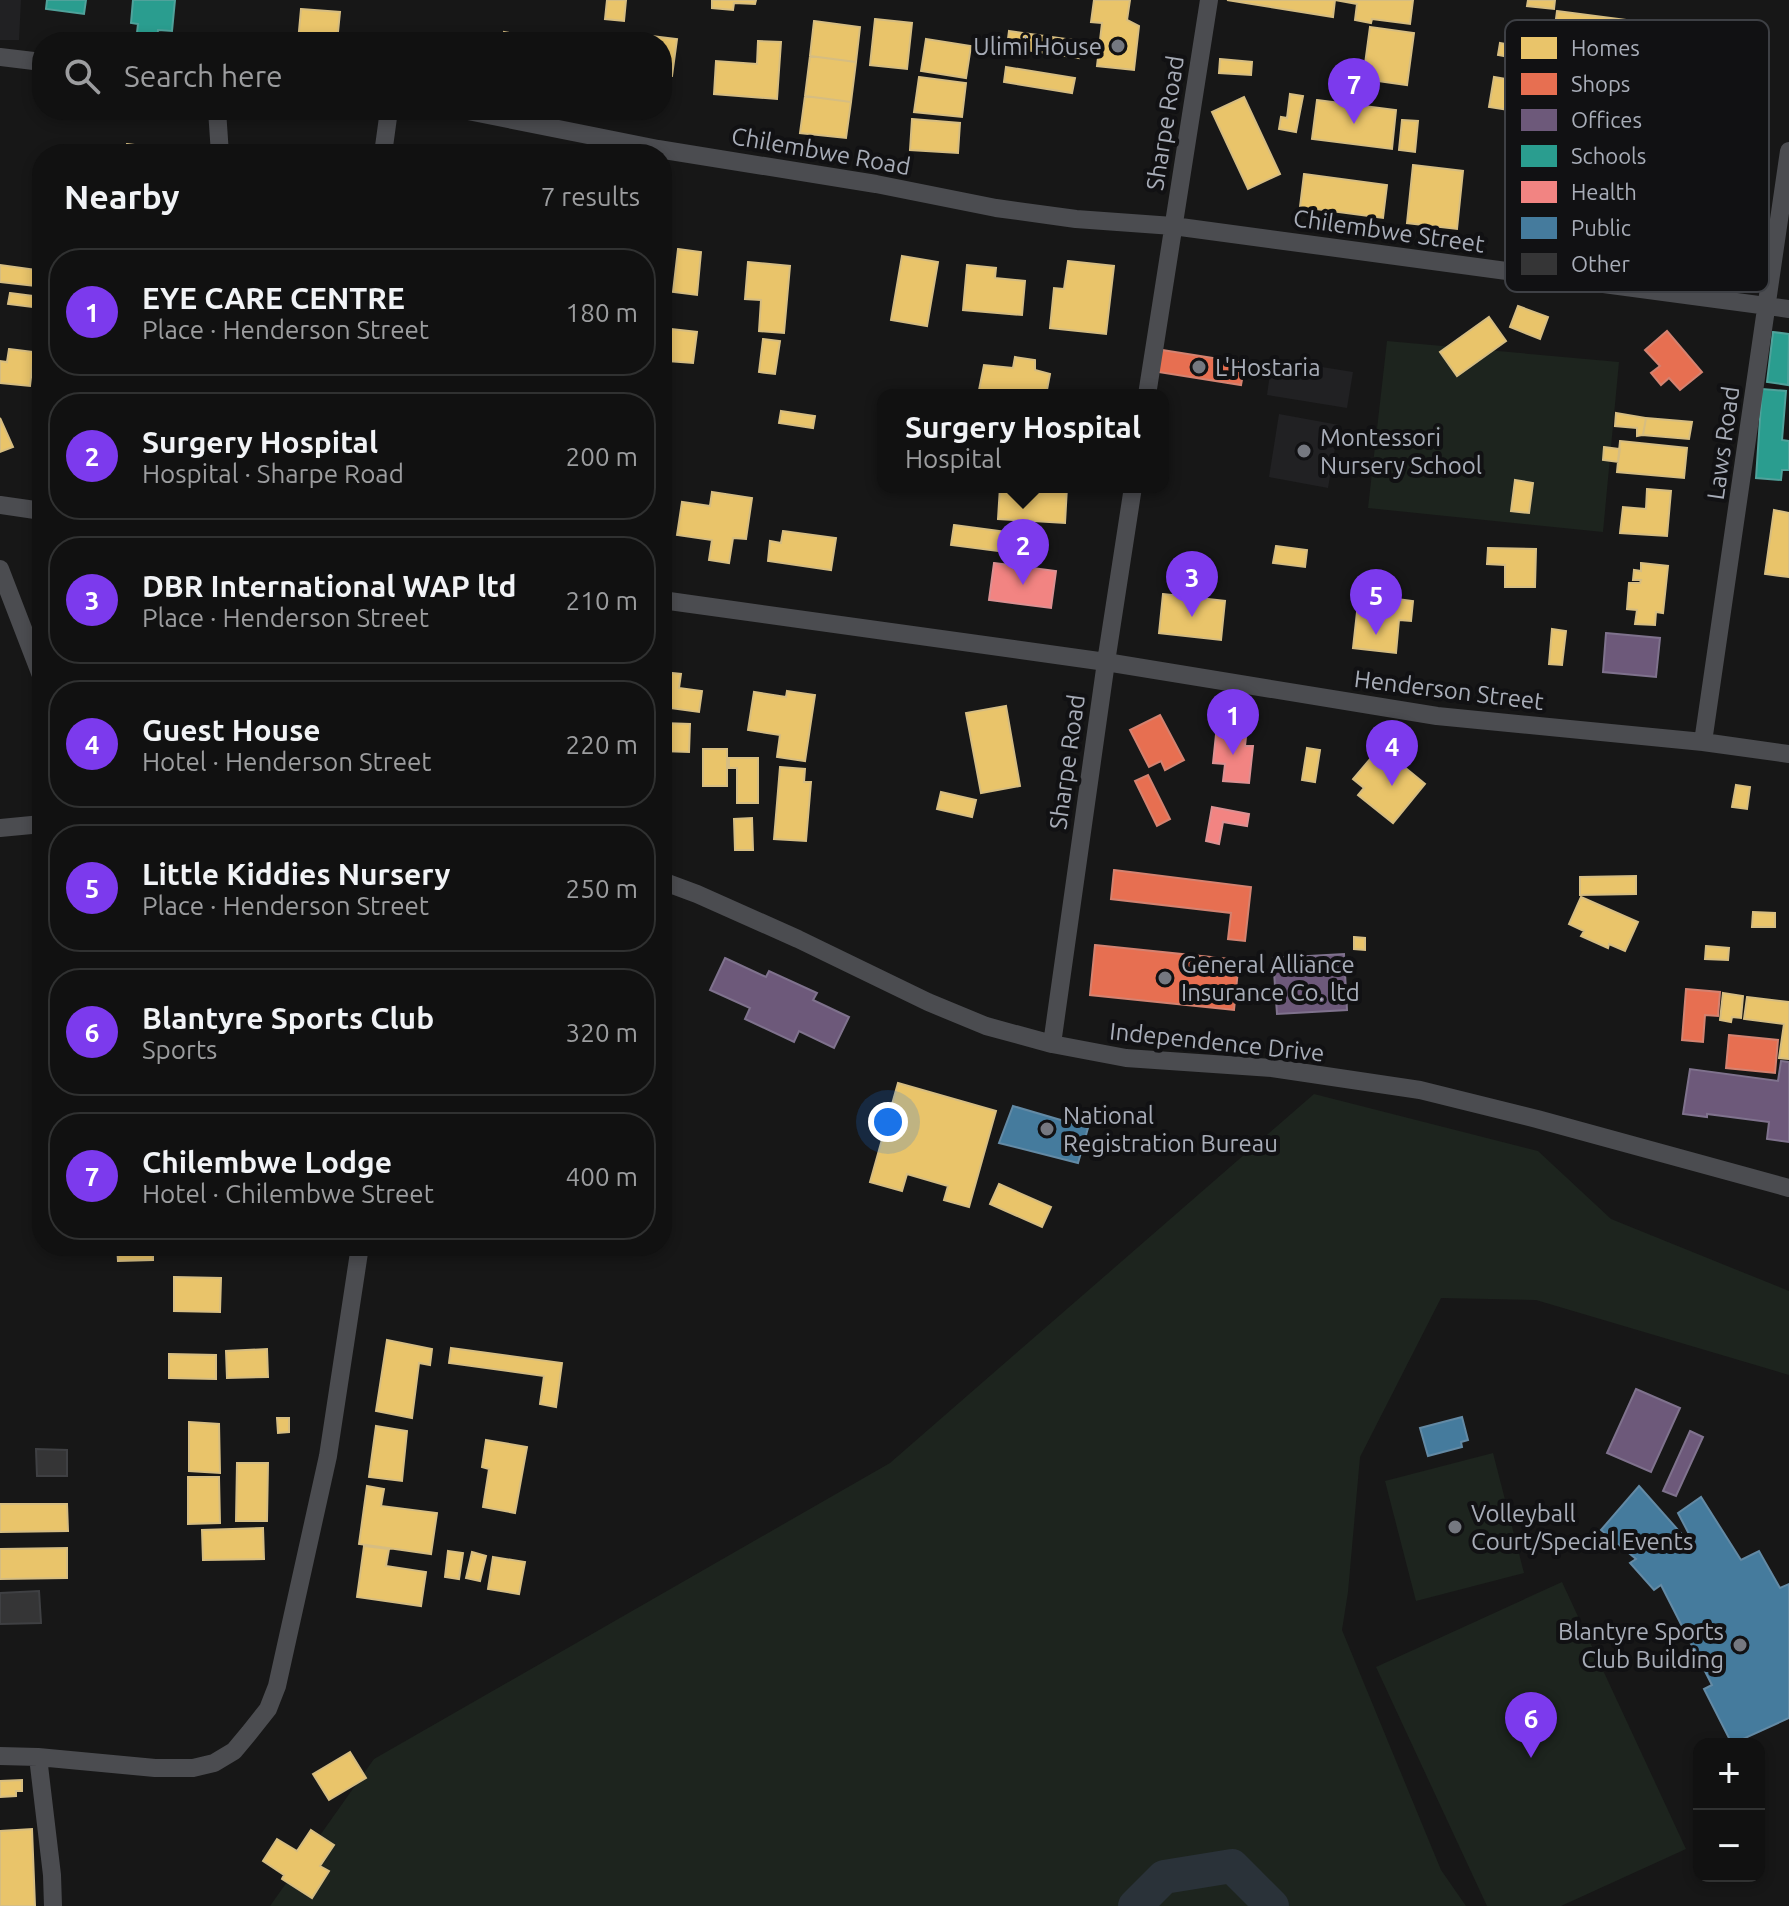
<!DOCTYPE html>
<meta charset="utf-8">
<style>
body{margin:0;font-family:Ubuntu,sans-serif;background:#1e1f1f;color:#f1f3f6}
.controls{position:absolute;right:24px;bottom:24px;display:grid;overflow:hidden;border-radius:16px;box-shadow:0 4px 12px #0003}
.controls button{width:72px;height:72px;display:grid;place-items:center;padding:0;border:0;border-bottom:2px solid #303131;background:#111;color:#f1f3f6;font:40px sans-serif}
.you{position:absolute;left:888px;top:1122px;width:28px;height:28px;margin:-20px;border:6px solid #fff;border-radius:50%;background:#1a73e8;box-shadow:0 0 0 12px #1a73e833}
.badge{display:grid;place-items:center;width:52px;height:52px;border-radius:50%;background:#7c3aed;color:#fff;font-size:26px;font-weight:700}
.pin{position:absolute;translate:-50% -66px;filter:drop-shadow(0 2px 4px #0008)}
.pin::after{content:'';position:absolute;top:42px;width:28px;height:24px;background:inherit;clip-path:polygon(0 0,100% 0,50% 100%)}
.popup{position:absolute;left:877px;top:389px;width:292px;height:104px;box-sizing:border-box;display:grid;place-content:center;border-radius:16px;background:#111;filter:drop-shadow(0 2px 6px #0005);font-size:26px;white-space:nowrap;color:#9c9d9f}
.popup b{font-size:30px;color:#f1f3f6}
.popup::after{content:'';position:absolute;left:50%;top:100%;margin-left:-16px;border:16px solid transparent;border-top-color:#111}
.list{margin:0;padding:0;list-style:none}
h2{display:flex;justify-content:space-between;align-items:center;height:104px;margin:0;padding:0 32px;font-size:34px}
h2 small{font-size:26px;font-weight:400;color:#9c9d9f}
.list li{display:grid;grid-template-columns:52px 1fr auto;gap:24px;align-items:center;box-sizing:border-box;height:128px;margin:0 16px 16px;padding:0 16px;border:2px solid #303131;border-radius:32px}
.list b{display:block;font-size:30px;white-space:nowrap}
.list p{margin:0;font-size:26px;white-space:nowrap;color:#9c9d9f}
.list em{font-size:26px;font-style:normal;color:#9c9d9f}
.icon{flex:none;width:44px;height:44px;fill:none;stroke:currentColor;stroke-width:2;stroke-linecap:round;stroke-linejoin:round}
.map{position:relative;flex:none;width:1789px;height:1906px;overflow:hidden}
.search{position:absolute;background:#111;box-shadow:0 4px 12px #0003;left:32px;top:32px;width:640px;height:88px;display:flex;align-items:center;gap:20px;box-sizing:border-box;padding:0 28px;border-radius:32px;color:#9c9d9f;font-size:30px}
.panel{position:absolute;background:#111;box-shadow:0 4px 12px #0003;left:32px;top:144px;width:640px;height:1112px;border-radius:32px}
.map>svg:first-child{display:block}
</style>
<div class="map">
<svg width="1789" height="1906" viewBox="0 0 1789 1906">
<rect width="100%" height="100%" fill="#171717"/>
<path fill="#212123" d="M0,0h21l-2,40h-19z
M1272,359l81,13 -6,36 -80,-13z
M1279,414l60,11 -11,63 -59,-11z"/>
<path fill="#1d241e" d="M1387,341l232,21 -16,170 -235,-24z
M1314,1094l224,57 73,68 178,72v84l-253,-75 -95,-2 -81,159 -12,135 -6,38 99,240 25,36h-1196l104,-147 516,-296z
M1493,1453l31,120 -108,28 -31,-120z
M1562,1582l124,267 -125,57h-74l-111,-239z"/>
<path fill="#e9c46a" stroke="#d6bd81" stroke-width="2" d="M607,0h19l-2,21 -19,-2z
M712,0h44l-1,4 -21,-1 -1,7 -21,-2z
M1094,0h36l-3,20 12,6 -5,44 -37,-4 5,-43 -11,-1z
M1227,0h186l-3,24 -38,-5 -1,4 -16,-3 2,-16 -22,-4 -2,17z
M1528,0h27l-1,9 -27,-3z
M301,9l39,3 -3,30h-39z
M1557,11l201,26 -8,62 -156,-20 -20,161 -46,-6z
M875,19l37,4 -5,46 -37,-4z
M814,21l46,6 -4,35 -46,-6z
M1370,27l44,6 -7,52 -44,-6z
M1009,31l72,10 -2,17 -72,-11z
M504,32l44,8 -1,2h-45z
M627,33l50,6 -5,37 -10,-1v-33h-37z
M926,39l45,7 -5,32 -45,-7z
M758,41l23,1 -4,57 -63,-5 2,-33 41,3z
M1500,43l44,8 -10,63 -45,-7 5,-30 23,4 3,-22 -22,-4z
M810,56l46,6 -5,40 -46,-6z
M1220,59l32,3 -1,13 -32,-2z
M1006,67l69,11 -3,15 -68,-11z
M919,77l47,6 -4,34 -48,-5z
M1290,94l13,2 -7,36 -17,-3 2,-12 6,1z
M805,96l46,6 -5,36 -46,-5z
M1244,97l36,77 -32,15 -36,-77z
M1317,100l79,10 -4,39 -80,-10z
M1603,115l19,2 -10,70 -18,-3z
M912,119l48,4 -2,30 -48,-3z
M1402,120l16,1 -3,31 -16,-2z
M1676,123l24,1 -1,19h-23z
M127,144l32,4 -1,6h-32z
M1621,149l23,1v17l-24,-1z
M1658,158l67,9 -4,35 -68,-9z
M1413,165l50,6 -6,58 -50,-6z
M1304,174l83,11 -4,33 -83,-11z
M1591,190l98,15 -9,53 -98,-15z
M1692,204l33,6 -9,54 -33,-5z
M678,249l23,3 -4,43 -24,-3z
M902,256l36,6 -11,64 -36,-6z
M1068,261l46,5 -8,68 -56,-6 4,-40 10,1z
M748,262l42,4 -6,67 -25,-2 2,-31 -16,-1z
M0,265l37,5 -2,16 -35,-4z
M967,265l29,3 -1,10 30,3 -3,34 -59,-5z
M10,293l32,4 -2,11 -32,-4z
M1518,306l30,11 -8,22 -30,-12z
M1489,317l17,24 -49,35 -17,-24z
M671,329l26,3 -4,31 -25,-2z
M42,339v44l-6,-1z
M763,339l17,2 -5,33 -16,-2z
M9,349l25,3 -4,34 -30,-3v-22l7,1z
M1015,357l20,3v10l15,4 -4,21h-57v-2l-10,-3 5,-25 29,3z
M781,411l34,5 -2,12 -34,-5z
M1616,413l30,5 -3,17 -6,1v-8l-22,-2z
M0,418l13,29 -13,5z
M1646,418l46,4 -3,17 -46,-4z
M1620,441l67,7 -3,30 -67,-6z
M1604,447l16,2 -2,13 -15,-2z
M1515,480l18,3 -4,30 -18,-2z
M1000,487h67l-2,36 -67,-4z
M1647,489l24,2 -4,45 -47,-3 3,-26 23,2z
M712,492l40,6 -6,41 -13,-1 -4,25 -20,-3 3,-20 -35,-5 5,-33 28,4z
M1774,510l15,3v64l-24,-3z
M954,525l61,8 -2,20 -62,-8z
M783,531l53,7 -5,32 -63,-9 2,-20 11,2z
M1276,546l31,4 -2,17 -32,-4z
M1488,548l48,1 -1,38h-30v-22l-18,-1z
M1641,563l27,3 -5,47 -7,-1 -1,13 -20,-1 2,-14 -10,-1 2,-26h11l1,-3h-8l1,-10 7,1z
M1163,594l62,7 -4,39 -62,-7z
M1359,594l54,7 -2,20 -12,-1 -3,33 -43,-5z
M1552,629l14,2 -4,34 -13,-1z
M662,672l19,2 -2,14 23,3 -3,21 -37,-5z
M787,691l28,4 -10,66 -28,-4 3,-22 -32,-5 6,-38 32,5z
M1006,706l14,80 -39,7 -15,-80z
M662,723l28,1 -1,28 -27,-1z
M1307,748l13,2 -5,32 -13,-2z
M703,749h24v37h-24z
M1377,751l23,19 3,-4 22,18 -32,39 -35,-28 6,-7 -11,-9z
M729,758h29v45h-21v-35h-8z
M780,767l25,2 -1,13h7l-5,59 -32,-2z
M1736,785l14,2 -3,22 -15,-2z
M941,792l35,8 -4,17 -35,-8z
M752,818l1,32h-18l-1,-31z
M1636,876v18l-56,1v-18z
M1581,897l57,25 -13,29 -16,-7 -1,4 -27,-12 3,-5 -15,-7z
M1753,912l22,1v14h-23z
M1354,937l11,1v12l-11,-1z
M1706,946l23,2 -1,12 -23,-1z
M1723,993l20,3 -2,22 -9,-1 -1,5 -11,-2z
M1747,997l42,5v57l-10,-1 5,-34 -40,-5z
M35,1060h7v22h-6z
M898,1083l98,28 -27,96 -25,-7 4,-14 -41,-12 -5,17 -32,-9z
M999,1184l52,23 -9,20 -52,-23z
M117,1246h36v14l-35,1z
M233,1246h28v8l-28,1z
M174,1277l47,1 -1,34 -46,-1z
M387,1340l45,9 -2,16 -11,-2 -7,55 -36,-7z
M451,1348l111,15 -6,44 -16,-3 4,-28 -95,-13z
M267,1349l1,28 -41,1 -1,-27z
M169,1354l47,1v24l-47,-1z
M277,1418h12v14l-11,1z
M189,1422l30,2 1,49 -31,-2z
M376,1426l31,5 -5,50 -33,-4z
M486,1440l41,7 -12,66 -32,-6 6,-38 -7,-2z
M237,1463h31l-1,58h-31z
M188,1477h31l1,46 -32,1z
M367,1486l17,3 -3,17 56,7 -6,41 -72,-10z
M0,1504h67l1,27 -68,1z
M263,1528l1,31 -61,1 -1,-30z
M364,1546l25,3 -3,17 40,6 -5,34 -64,-9z
M67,1548v30l-67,1v-30z
M448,1551l15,2 -4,26 -14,-2z
M472,1552l14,4 -6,25 -14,-3z
M493,1557l32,5 -6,32 -31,-5z
M350,1752l16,26 -37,22 -16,-26z
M22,1780v11h-6v5l-16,1v-16z
M32,1829l3,77h-35v-75z
M311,1830l23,15 -14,21 9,5 -17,27 -30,-19 2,-4 -21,-14 14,-22 20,12z"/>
<path fill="#e76f51" stroke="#d48270" stroke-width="2" d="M1667,331l35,41 -22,18 -11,-12 -8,7 -10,-12 9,-7 -15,-16z
M1156,349l89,14 -4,22 -89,-14z
M1160,715l24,45 -19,10 -4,-9 -12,6 -19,-37z
M1148,775l22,44 -13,7 -22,-45z
M1114,870l137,17 -6,54 -17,-2 3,-26 -120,-14z
M1095,945l144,15 -5,50 -144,-15z
M1686,989l34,3 -2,24 -13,-1 -2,27 -21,-2z
M1729,1035l49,5 -3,33 -49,-5z"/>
<path fill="#6d597a" stroke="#7f728d" stroke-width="2" d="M1606,633l54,5 -4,39 -53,-5z
M1344,954l3,56 -70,4 -4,-56z
M725,958l41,19 3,-6 48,22 -4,7 36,17 -15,31 -35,-17 -5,11 -49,-23 5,-11 -40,-18z
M1781,1061l8,1v80l-22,-3 2,-17 -62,-8v3l-24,-3 7,-45 88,12z
M1636,1389l44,19 -29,64 -44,-19z
M1690,1431l13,6 -27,59 -13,-5z"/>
<path fill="#2a9d8f" stroke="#50a29b" stroke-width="2" d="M47,0h39l-2,14 -38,-5z
M133,0h42l-3,31 -14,-1 -1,12 -21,-1 2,-17 -7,-1z
M1773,332l16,2 -1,51 -21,-3z
M1762,389l24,2 -4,49 7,1v29h-7l-1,10 -25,-2z"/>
<path fill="#f28482" stroke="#dc9092" stroke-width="2" d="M994,563l62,8 -5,37 -62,-8z
M1217,725l30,3 -2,18h8l-4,37 -26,-2 2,-17 -12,-1z
M1212,807l37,7 -2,12 -24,-4 -4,22 -13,-3z"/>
<path fill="#457b9d" stroke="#638aa5" stroke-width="2" d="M1013,1106l75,22 -10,35 -79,-20z
M1462,1417l6,23 -7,2 1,5 -34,9 -8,-28z
M1639,1486l47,53 4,-3 -12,-23 23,-16 40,63 18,-9 21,37 9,-4v134l-57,26 -28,-55 8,-4 -51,-100 -7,5 -24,-27 6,-4 -35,-29z"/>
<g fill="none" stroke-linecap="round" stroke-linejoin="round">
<path stroke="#2a3239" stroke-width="34" d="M1135,1906l29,-29 68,-11 40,40"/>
</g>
<path fill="#353536" stroke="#3f4043" stroke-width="2" d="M36,1449l31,1v26h-30z
M39,1591l2,32 -41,1v-31z"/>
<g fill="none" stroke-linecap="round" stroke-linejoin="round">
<path stroke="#4b4c50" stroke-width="18" d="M0,57l42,5
M217,110l3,44
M463,110l195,39 218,35 120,24 80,11 97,7 616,83
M383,154l6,-44
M1147,395l62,-395
M0,505l42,6
M0,569l42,109
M662,600l444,62 331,54 266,26 86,12
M1703,742l86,-591
M0,828l42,-4
M662,881l35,13 101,45 130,63 58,24 66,18 74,14 146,10 148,22 117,29 252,69
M1052,1044l54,-382 27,-175
M0,1756l38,1 117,11h38l21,-5 20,-12 15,-18 19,-24 9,-23 51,-230 32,-210
M38,1757l14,118 1,31"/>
</g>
<g fill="#757880" stroke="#111113" stroke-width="3">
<circle cx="1118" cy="46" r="8"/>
<circle cx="1199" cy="367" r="8"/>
<circle cx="1304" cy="451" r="8"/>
<circle cx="1165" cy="978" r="8"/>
<circle cx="1047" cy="1129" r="8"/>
<circle cx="1455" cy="1527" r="8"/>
<circle cx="1740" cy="1645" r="8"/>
</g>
<g text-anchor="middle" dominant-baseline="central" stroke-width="8" stroke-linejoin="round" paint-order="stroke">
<g font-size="24" fill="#a8adb8" stroke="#111113" text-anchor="start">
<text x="1102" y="46" text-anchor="end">Ulimi House</text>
<text x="1215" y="367">L'Hostaria</text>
<text x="1320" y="437">Montessori<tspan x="1320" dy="28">Nursery School</tspan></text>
<text x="1181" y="964">General Alliance<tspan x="1181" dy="28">Insurance Co. ltd</tspan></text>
<text x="1063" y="1115">National<tspan x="1063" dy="28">Registration Bureau</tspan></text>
<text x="1471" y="1513">Volleyball<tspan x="1471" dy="28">Court/Special Events</tspan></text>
<text x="1724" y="1631" text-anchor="end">Blantyre Sports<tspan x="1724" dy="28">Club Building</tspan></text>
</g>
<g font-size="24" fill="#a8adb8" stroke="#111113">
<text transform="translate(1165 123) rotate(-81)">Sharpe Road</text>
<text transform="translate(821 151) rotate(10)">Chilembwe Road</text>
<text transform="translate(1389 231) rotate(8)">Chilembwe Street</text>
<text transform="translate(1723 443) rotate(-82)">Laws Road</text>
<text transform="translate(1449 690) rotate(7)">Henderson Street</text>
<text transform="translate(1067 762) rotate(-82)">Sharpe Road</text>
<text transform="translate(1217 1042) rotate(6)">Independence Drive</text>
</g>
</g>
<rect x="1505" y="20" width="264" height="272" rx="12" fill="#111113" stroke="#3e4045" stroke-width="2"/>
<rect x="1521" y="37" width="36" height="22" fill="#e9c46a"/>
<rect x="1521" y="73" width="36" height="22" fill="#e76f51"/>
<rect x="1521" y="109" width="36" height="22" fill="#6d597a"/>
<rect x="1521" y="145" width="36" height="22" fill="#2a9d8f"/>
<rect x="1521" y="181" width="36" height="22" fill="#f28482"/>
<rect x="1521" y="217" width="36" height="22" fill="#457b9d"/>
<rect x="1521" y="253" width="36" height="22" fill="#353536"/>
<g font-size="22" fill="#a8adb8">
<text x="1571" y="56">Homes</text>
<text x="1571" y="92">Shops</text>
<text x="1571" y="128">Offices</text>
<text x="1571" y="164">Schools</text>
<text x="1571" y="200">Health</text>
<text x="1571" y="236">Public</text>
<text x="1571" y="272">Other</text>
</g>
</svg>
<div class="controls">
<button>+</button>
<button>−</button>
</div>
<div class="you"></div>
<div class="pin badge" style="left:1233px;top:755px">1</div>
<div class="pin badge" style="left:1023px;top:585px">2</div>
<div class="popup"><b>Surgery Hospital</b>Hospital</div>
<div class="pin badge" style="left:1192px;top:617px">3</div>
<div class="pin badge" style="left:1392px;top:786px">4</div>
<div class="pin badge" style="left:1376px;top:635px">5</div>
<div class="pin badge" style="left:1531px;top:1758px">6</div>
<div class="pin badge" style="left:1354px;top:124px">7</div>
<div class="search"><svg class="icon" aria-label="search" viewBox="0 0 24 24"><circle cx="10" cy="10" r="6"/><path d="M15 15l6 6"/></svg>Search here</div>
<section class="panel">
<h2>Nearby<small>7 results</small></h2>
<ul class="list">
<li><span class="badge">1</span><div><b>EYE CARE CENTRE</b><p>Place · Henderson Street</p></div><em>180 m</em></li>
<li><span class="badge">2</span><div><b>Surgery Hospital</b><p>Hospital · Sharpe Road</p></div><em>200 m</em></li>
<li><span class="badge">3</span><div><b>DBR International WAP ltd</b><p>Place · Henderson Street</p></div><em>210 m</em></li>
<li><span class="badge">4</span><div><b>Guest House</b><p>Hotel · Henderson Street</p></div><em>220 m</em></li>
<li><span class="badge">5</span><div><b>Little Kiddies Nursery</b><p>Place · Henderson Street</p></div><em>250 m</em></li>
<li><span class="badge">6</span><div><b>Blantyre Sports Club</b><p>Sports</p></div><em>320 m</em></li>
<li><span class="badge">7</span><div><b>Chilembwe Lodge</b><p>Hotel · Chilembwe Street</p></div><em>400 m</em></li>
</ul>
</section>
</div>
